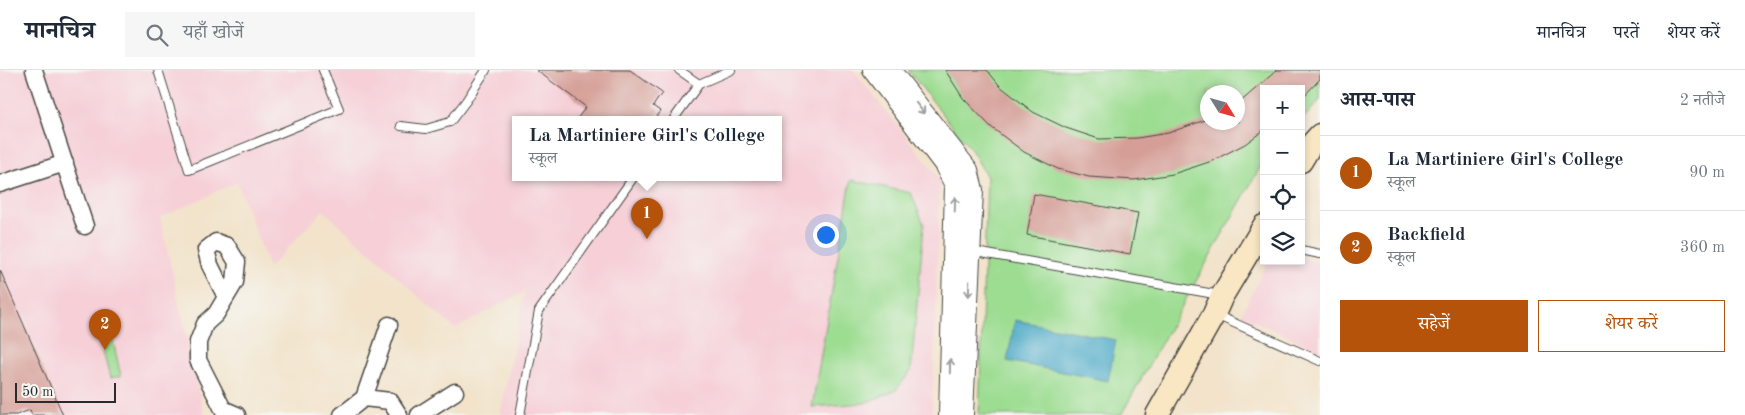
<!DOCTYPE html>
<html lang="hi">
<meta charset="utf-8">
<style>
body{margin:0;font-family:"Old Standard TT","Noto Serif Devanagari",serif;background:#f6f6f7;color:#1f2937}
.controls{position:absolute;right:15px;top:15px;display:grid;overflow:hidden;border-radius:0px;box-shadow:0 2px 8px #0003}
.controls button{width:45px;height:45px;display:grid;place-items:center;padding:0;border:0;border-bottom:1px solid #e0e1e3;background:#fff;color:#1f2937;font:25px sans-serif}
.compass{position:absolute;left:1200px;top:15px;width:45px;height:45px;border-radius:50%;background:#fff;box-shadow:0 2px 8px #0003;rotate:127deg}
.scale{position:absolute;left:15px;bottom:12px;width:101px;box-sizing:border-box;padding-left:5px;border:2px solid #2b2b2b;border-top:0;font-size:14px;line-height:18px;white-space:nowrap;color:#2b2b2b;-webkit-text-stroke:4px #f6f6f2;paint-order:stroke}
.you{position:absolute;left:825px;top:164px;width:18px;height:18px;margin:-12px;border:4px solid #fff;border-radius:50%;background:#1a73e8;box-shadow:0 0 0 8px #1a73e833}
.badge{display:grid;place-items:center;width:32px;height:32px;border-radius:50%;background:#b45309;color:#fff;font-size:16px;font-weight:700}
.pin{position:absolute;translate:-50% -41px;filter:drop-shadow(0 1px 2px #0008)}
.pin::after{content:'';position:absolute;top:26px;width:18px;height:15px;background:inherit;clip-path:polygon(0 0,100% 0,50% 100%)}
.popup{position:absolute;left:512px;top:46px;width:270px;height:65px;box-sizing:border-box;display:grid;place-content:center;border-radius:0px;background:#fff;filter:drop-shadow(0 1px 4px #0005);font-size:16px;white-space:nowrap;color:#747a83}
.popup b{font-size:19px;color:#1f2937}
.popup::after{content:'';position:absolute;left:50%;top:100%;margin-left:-10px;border:10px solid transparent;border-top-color:#fff}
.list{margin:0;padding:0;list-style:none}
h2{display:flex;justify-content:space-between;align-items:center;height:65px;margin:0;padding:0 20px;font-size:21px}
h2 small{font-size:16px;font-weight:400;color:#747a83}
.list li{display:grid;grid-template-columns:32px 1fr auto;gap:15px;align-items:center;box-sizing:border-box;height:75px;padding:0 20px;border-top:1px solid #e0e1e3}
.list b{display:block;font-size:19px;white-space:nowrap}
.list p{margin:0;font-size:16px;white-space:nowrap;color:#747a83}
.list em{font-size:16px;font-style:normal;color:#747a83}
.actions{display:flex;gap:10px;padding:15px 20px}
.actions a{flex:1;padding:11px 0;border:1px solid #b45309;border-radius:0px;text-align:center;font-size:18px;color:#b45309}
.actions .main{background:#b45309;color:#fff}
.icon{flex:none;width:28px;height:28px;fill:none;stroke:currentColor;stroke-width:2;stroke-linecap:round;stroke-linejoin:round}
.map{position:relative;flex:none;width:1320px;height:345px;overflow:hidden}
header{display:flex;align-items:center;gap:30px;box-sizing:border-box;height:70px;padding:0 25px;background:#fff;border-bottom:1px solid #e0e1e3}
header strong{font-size:24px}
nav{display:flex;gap:28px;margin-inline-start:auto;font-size:18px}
.search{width:350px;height:45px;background:#f6f6f7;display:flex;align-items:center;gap:12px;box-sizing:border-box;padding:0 18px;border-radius:0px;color:#747a83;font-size:19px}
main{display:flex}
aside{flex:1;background:#fff}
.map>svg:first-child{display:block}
</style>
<header>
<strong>मानचित्र</strong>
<div class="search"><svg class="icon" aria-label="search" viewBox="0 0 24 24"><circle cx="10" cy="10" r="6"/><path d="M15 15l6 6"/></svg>यहाँ खोजें</div>
<nav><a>मानचित्र</a><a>परतें</a><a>शेयर करें</a></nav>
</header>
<main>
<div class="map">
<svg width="1320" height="345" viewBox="0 0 1320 345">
<rect width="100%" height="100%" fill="#f6f6f2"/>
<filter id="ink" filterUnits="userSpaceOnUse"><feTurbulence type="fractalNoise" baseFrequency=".02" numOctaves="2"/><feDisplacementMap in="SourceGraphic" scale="10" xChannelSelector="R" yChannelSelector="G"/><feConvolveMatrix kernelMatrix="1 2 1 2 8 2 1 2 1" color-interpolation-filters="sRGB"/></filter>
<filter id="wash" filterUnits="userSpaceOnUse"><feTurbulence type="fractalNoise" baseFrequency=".0096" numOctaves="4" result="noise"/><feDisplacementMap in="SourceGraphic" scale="20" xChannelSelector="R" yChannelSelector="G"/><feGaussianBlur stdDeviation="1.12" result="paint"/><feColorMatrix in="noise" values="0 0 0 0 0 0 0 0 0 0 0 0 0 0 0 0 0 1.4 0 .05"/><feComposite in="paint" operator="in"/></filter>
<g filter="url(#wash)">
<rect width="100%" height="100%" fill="#f2e3ca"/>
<path fill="#f6cfd7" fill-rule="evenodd" d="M0,0h853l87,109 -8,236h-432l25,-124 -70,38 -132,-119 -54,58 -32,-86 -77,36 44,197h-204zM516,50h262v58h-262z
M1301,189l19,4v88l-79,-36 27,-54h33z"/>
<path fill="#9ddd92" stroke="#64845e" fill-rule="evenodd" d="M908,0h412v30l-19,21v-32h-37v74l-5,6 -138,246h-142l8,-238 -15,-26zM1208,22h30v30h-30z
M851,110l60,13 13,32 -13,146 -16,20 -31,12 -52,4z
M112,267l9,39 -11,2 -10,-39z"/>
<path fill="#48a9c7" stroke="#3a6a79" d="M1015,250l101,20 -8,41 -101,-20z"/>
<g id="blocks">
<path fill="#d59f97" d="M536,0h94l32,23 -9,13 7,5 -6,9h-78l10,-13z
M945,0h42l13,16 33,26 33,16 33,11 38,-1 31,-5 40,-14v3h30v-18l39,-34h43v9l-19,20v-10h-37v41l-19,14 -33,17 -39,13 -39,6 -45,-3 -31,-8 -34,-17 -33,-25 -28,-29z
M1034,124l104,19 -8,41 -103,-19z
M0,200l63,145h-31l-2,-5 -14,5h-16z"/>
</g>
</g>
<g filter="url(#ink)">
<use href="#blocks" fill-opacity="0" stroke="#494743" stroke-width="1"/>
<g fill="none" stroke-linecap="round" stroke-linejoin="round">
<defs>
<path id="service" d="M158,0l31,100 150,-61 -16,-39
M679,0l20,14
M673,50l26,-36 32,-14
M401,56l25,3 24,-7 16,-21 20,-31
M1301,180l19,4
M970,181l250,44
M1216,245l104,46
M520,345l19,-104 94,-133"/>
<path id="minor" d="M34,0l51,156
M0,114l65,-21
M226,227l-16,-32 -4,-15 10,-8 11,4 10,16 -2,20 -19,32 -11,10 -7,18v18l25,49 14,6
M364,328l25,-73
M342,345l22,-17 26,3 9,14
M419,345l36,-23"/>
<path id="tertiary" d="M873,0l71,94 11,21 -6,230
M890,0l78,100 5,20 -10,225"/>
<path id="secondary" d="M1301,91l9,-15 10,-11
M1157,345l57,-101 8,-18 42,-70"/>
</defs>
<use href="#service" stroke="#494743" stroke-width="10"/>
<use href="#minor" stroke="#494743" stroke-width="19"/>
<use href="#tertiary" stroke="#494743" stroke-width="22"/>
<use href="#secondary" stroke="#494743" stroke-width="25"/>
<use href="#service" stroke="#fff" stroke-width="8"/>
<use href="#minor" stroke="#fff" stroke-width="16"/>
<use href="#tertiary" stroke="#fff" stroke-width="20"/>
<use href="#secondary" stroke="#f9e7c3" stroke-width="22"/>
</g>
<defs><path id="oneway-shaft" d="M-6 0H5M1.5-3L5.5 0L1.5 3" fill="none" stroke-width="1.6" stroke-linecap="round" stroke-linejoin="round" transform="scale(1.25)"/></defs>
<g stroke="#a0a0a0">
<use href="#oneway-shaft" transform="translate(920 38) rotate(52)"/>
<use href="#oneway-shaft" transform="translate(955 134) rotate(-88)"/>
<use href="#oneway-shaft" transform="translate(969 219) rotate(92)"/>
<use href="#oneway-shaft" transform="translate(950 296) rotate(-89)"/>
</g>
</g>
</svg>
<div class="controls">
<button>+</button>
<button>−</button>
<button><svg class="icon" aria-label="locate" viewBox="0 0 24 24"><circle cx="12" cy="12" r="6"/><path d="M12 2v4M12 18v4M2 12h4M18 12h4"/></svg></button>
<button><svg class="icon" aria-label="layers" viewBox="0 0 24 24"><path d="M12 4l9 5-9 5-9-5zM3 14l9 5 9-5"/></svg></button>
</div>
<svg class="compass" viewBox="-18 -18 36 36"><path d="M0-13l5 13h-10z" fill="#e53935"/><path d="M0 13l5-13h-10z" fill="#747a83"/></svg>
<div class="scale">50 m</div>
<div class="you"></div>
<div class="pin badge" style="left:647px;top:169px">1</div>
<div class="popup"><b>La Martiniere Girl's College</b>स्कूल</div>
<div class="pin badge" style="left:105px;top:280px">2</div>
</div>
<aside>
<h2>आस-पास<small>2 नतीजे</small></h2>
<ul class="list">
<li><span class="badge">1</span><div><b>La Martiniere Girl's College</b><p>स्कूल</p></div><em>90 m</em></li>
<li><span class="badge">2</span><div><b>Backfield</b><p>स्कूल</p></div><em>360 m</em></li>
</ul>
<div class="actions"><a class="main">सहेजें</a><a>शेयर करें</a></div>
</aside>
</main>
